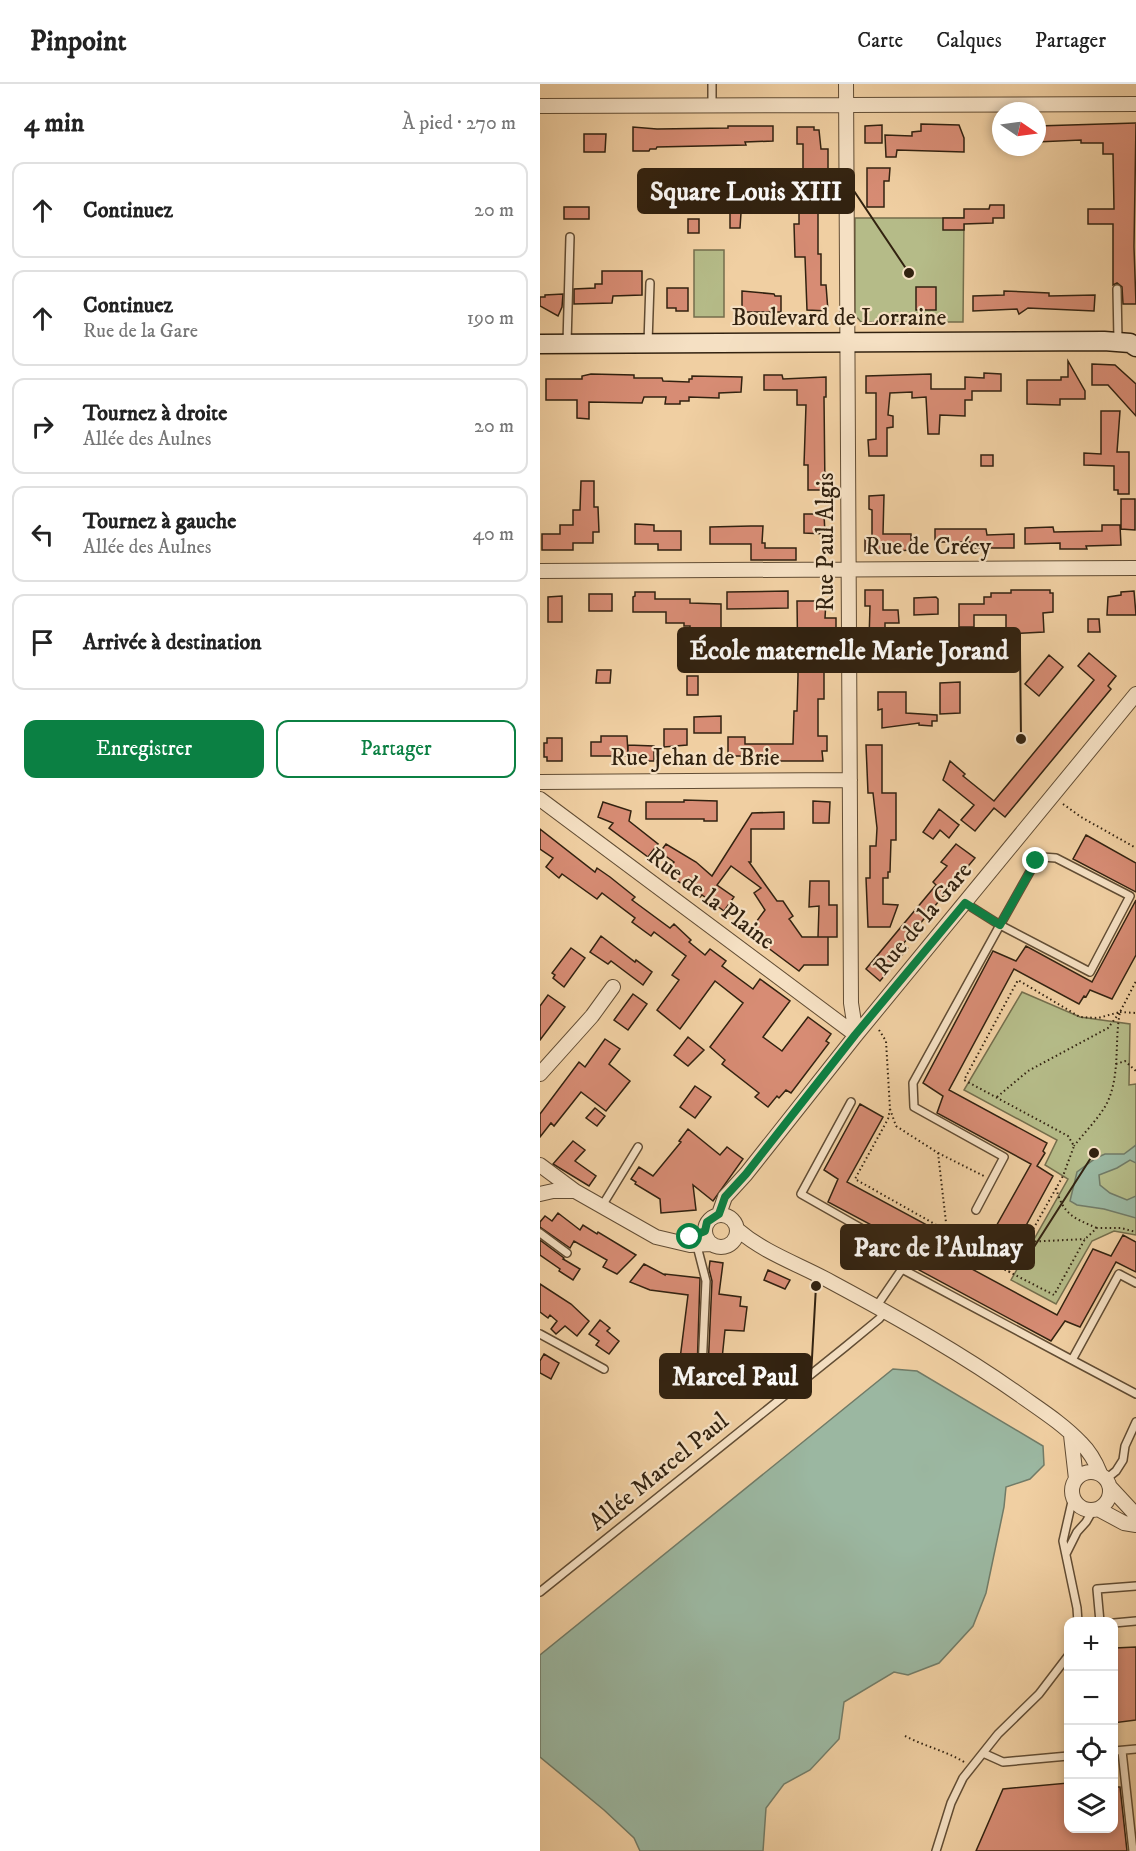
<!DOCTYPE html>
<html lang="fr">
<meta charset="utf-8">
<style>
body{margin:0;font-family:"IM FELL DW Pica",serif;background:#f2f2f2;color:#222}
.controls{position:absolute;right:18px;bottom:18px;display:grid;overflow:hidden;border-radius:12px;box-shadow:0 3px 9px #0003}
.controls button{width:54px;height:54px;display:grid;place-items:center;padding:0;border:0;border-bottom:2px solid #e0e0e0;background:#fff;color:#222;font:30px sans-serif}
.compass{position:absolute;left:452px;top:18px;width:54px;height:54px;border-radius:50%;background:#fff;box-shadow:0 3px 9px #0003;rotate:103deg}
.stop{position:absolute;width:18px;height:18px;margin:-14px;border:4px solid #0b8043;border-radius:50%;background:#fff}
.stop.end{background:#0b8043;border-color:#fff;box-shadow:0 2px 6px #0008}
.list{margin:0;padding:0;list-style:none}
h2{display:flex;justify-content:space-between;align-items:center;height:78px;margin:0;padding:0 24px;font-size:26px}
h2 small{font-size:20px;font-weight:400;color:#767676}
.list li{display:grid;grid-template-columns:39px 1fr auto;gap:18px;align-items:center;box-sizing:border-box;height:96px;margin:0 12px 12px;padding:0 12px;border:2px solid #e0e0e0;border-radius:12px}
.list b{display:block;font-size:22px;white-space:nowrap}
.list p{margin:0;font-size:20px;white-space:nowrap;color:#767676}
.list em{font-size:20px;font-style:normal;color:#767676}
.actions{display:flex;gap:12px;padding:18px 24px}
.actions a{flex:1;padding:14px 0;border:2px solid #0b8043;border-radius:12px;text-align:center;font-size:21px;color:#0b8043}
.actions .main{background:#0b8043;color:#fff}
.icon{flex:none;width:33px;height:33px;fill:none;stroke:currentColor;stroke-width:2;stroke-linecap:round;stroke-linejoin:round}
.map{position:relative;flex:none;width:596px;height:1767px;overflow:hidden}
header{display:flex;align-items:center;gap:36px;box-sizing:border-box;height:84px;padding:0 30px;background:#fff;border-bottom:2px solid #e0e0e0}
header strong{font-size:28px}
nav{display:flex;gap:33px;margin-inline-start:auto;font-size:21px}
main{display:flex}
aside{flex:1;background:#fff}
.map>svg:first-child{display:block}
</style>
<header>
<strong>Pinpoint</strong>
<nav><a>Carte</a><a>Calques</a><a>Partager</a></nav>
</header>
<main>
<aside>
<h2>4 min<small>À pied · 270 m</small></h2>
<ul class="list">
<li><svg class="icon" aria-label="ahead" viewBox="0 0 24 24"><path d="M12 20V5M6 11l6-6 6 6"/></svg><div><b>Continuez</b></div><em>20 m</em></li>
<li><svg class="icon" aria-label="ahead" viewBox="0 0 24 24"><path d="M12 20V5M6 11l6-6 6 6"/></svg><div><b>Continuez</b><p>Rue de la Gare</p></div><em>190 m</em></li>
<li><svg class="icon" aria-label="right" viewBox="0 0 24 24"><path d="M7 20v-9h11M14 6l5 5-5 5"/></svg><div><b>Tournez à droite</b><p>Allée des Aulnes</p></div><em>20 m</em></li>
<li><svg class="icon" aria-label="left" viewBox="0 0 24 24"><path d="M17 20v-9H6M10 6l-5 5 5 5"/></svg><div><b>Tournez à gauche</b><p>Allée des Aulnes</p></div><em>40 m</em></li>
<li><svg class="icon" aria-label="arrive" viewBox="0 0 24 24"><path d="M6 21V4h12l-3 4 3 4H6"/></svg><div><b>Arrivée à destination</b></div></li>
</ul>
<div class="actions"><a class="main">Enregistrer</a><a>Partager</a></div>
</aside>
<div class="map">
<svg width="596" height="1767" viewBox="0 0 596 1767">
<rect width="100%" height="100%" fill="#f0cfa2"/>
<filter id="stains"><feTurbulence type="fractalNoise" baseFrequency=".00333" numOctaves="4"/><feColorMatrix values="0 0 0 0 .2 0 0 0 0 .09 0 0 0 0 .02 0 0 0 .5 -.17"/></filter>
<radialGradient id="worn" r=".72"><stop offset=".6" stop-color="#630" stop-opacity="0"/><stop offset="1" stop-color="#630" stop-opacity=".3"/></radialGradient>
<path fill="#b5bb88" stroke="#746e4c" stroke-width="1.5" d="M315,134h109l-1,104h-102l-6,-7z
M154,166h30v67h-30z
M482,908l58,25 50,7 -1,61 7,-1v151l-22,-4 -22,10 -36,63 -45,-24 57,-101 -23,-14 12,-25 -93,-50z"/>
<path fill="#9bb7a1" stroke="#717b67" stroke-width="1.5" d="M596,1061v18l-6,-3 -13,8 -18,7 1,10 10,8 17,7 9,-4v22l-32,-9 -27,-4 -7,-4 7,-29 19,-14 9,-4h19z
M353,1285l24,2 126,75 1,19 -14,14 -24,8 -2,20 -18,86 -13,33 -34,37 -31,12 -14,-3 -50,30 -5,37 -29,31 -26,14 -18,24 -3,43h-123l-6,-13 -30,-28 -64,-53v-102z"/>
<path fill="#d78c74" stroke="#322210" stroke-width="1.5" d="M596,39l-2,124 2,57h-13l-1,-17 -5,-4 -4,2v-61h-25v-15h26l-1,-55h-10v-11h-22v-3l-44,2v-16z
M381,40l38,1 5,13v14l-67,-2 -1,7h-10l-1,-22 27,1v-4l9,-1z
M342,41v18h-17v-17z
M188,42h45v15l-28,1 1,3 -89,2 -1,2h-6l-1,2h-16v-24l24,2 71,-1z
M257,43h17v3h5l2,19h7v22h-10v83h3v31h5l2,26 -21,-1 -2,-53h-10l-1,-33h5v-46h4v-34h-6z
M44,50h22l-1,18h-21z
M327,84h23l-1,13h-5v26h-17z
M450,121h14v13h-11v5l-29,1v6h-21v-12h21v-9h25z
M24,123h25v12h-25z
M190,129h11l-1,15h-10z
M148,135h11v14h-11z
M62,187h40v24l-29,1 -1,7 -38,1v-15l21,-1v-4h7z
M376,203h20v23h-20z
M127,204h21v23h-12v-3h-9z
M202,207l32,3 1,2h6v16h-39z
M464,207l45,2v3l46,-1 -1,16 -66,-3 -9,6 -2,-5 -44,2v-15l31,-1z
M23,210l-1,13 -4,9 -18,-10v-9h5v-2z
M528,277l17,30v8h-25v6l-33,-1v-24h34v-3h7z
M552,280l23,1 21,19v32l-28,-31h-16z
M444,289l17,1v17h-29v9h-7v16l-25,-1 -1,19h-11l-2,-37 -14,1v-6l-22,1 -2,22 5,1v11l-6,1v28h-18l-1,-16 8,-1v-46h-10v-17l65,-2v15h34v-12l19,1z
M51,290l43,1v3h28l1,3 26,1v-3h3v-3l50,1 -1,15 -22,1v5l-30,-1v4h-9v3h-15l1,-7h-22l-2,6 -53,-1v17l-12,-1v-18h-31v-21h36v-3z
M224,291h18l1,4 43,-2v20h-2l1,93h-17v-25h-4l2,-60h-9v-15h-33z
M561,327h19l-3,41h12v42h-11v-4h-4v-24l-30,-1v-12l17,1z
M441,371h12v11h-12z
M41,397h13v26h4l1,25h-6v11h-20v7h-31v-16h18v-9h13v-15h7z
M344,411l-1,39h28v16l-46,3v-15h7v-28l-3,-1v-13z
M581,415h14v31l-14,-1z
M264,430h20l1,20 -21,-1z
M95,440l19,1v6h27v19h-23v-6h-23z
M562,441h18l1,20 -35,1 1,3h-27v-6l-35,1v-16l28,-1 1,5 48,-1z
M211,442h12l-1,17h3v5h31v12h-45v-16h-41v-17z
M395,445h51l1,6 27,-1v14h-44v-6h-35z
M325,506h18v20h15l1,13h-14v16l-16,1 1,-34h-5z
M471,506h39v3h3v19l-10,1 1,19 -38,2v-19h-32v12h-15v-23h25v-7h7v-4h20z
M248,507v17l-61,1v-17z
M594,507l2,24h-29l1,-18 13,-2v-3z
M95,508h20v7h35v4l31,1v28l-31,-1v-5h-6v-3h-18v-11h-33v-15l2,-1z
M49,510h23v17h-23z
M22,512v26h-14v-25z
M396,513l2,2v15l-24,1v-17z
M257,517h29l-1,17h11v47h-12v34h-6v37h9v15h-5l1,10h-61v-5h-34v-19h17v7h48l1,-33h3l1,-36z
M548,535h11l1,13h-12z
M549,569l27,23 -8,10 3,3 -106,128 -11,-9 -19,23 -14,-11 13,-15 -31,-25 7,-19 15,13 -2,2 31,25 100,-121 -16,-14z
M509,571l14,12 -24,29 -14,-12z
M57,586h14l-1,13h-14z
M147,592h11v19h-11z
M420,598v31l-20,1v-31z
M338,608h28v21l31,2v6h-5v5l-13,-1v-2l-37,5v-19l-4,1z
M181,632v17h-27v-16z
M124,645h23v16l-23,2z
M61,652h26l1,18v-9l26,1v15h-20v-2h-7l1,-3h-37v-14h10z
M7,654h15v23h-15v-4h-3v-14h3z
M326,661h16v48h14v47h-5l-1,32h-2v6h-5v26l15,1 -8,22h-22l-2,-49h4v-32h6l1,-18 -4,-35h-5z
M144,716l33,1v20h-13v-2h-58v-17h38z
M273,717l17,1 -1,21h-16z
M63,718l28,9 -2,10 29,23 -10,13 -39,-29 4,-5 -15,-6z
M399,725l20,16 -10,13 -9,-8 -7,9 -10,-7z
M244,728v17h-33v33h-2l28,39h6l10,15 -4,3 1,1 12,17h26v28h-24l-5,6 -51,-38 17,-23 -11,-17 7,-5 -30,-22 -14,19 17,12 -10,14 -22,-16 -2,2 -32,-23 3,-5 -2,-2 5,-5 -14,-10 6,-8 30,18 16,14 40,-63z
M0,745l55,43 2,-4 13,9 25,20 -3,3 38,28 4,-4 17,16 -2,2 16,13 5,-6 16,12 -4,5 31,23 7,-10 30,22 -27,36 19,14 26,-34 23,17 -5,7 3,2 -38,50 -5,-3 -7,8 -2,-2 -9,11 -13,-10 4,-4 -37,-29 3,-4 -15,-13 33,-44 -28,-22 -35,48 -23,-19 22,-30 -7,-5 14,-19 -32,-24 -3,4 -19,-14 3,-4 -33,-25 -5,6 -35,-25 -3,4 -13,-11 7,-9 -13,-9z
M546,751l50,28v29l-63,-33z
M416,760l19,14 -72,86 5,4 -28,33 -14,-12 70,-84 -3,-3 14,-16 -6,-4z
M270,797h19v24h8v32h-19l1,-31 -10,1z
M596,816v55l-24,44 -22,-9 -4,7 -2,-1 -5,8 -65,-35 -65,121 98,53 -4,8 2,2 -8,13 16,10 -36,66 -23,-12 37,-66 -94,-51 6,-17 -20,-13 70,-132 23,10 10,-15 66,36z
M61,852l34,26 1,-2 16,12 -9,13 -32,-24 -3,3 -18,-12z
M31,864l14,10 -21,29 -11,-9 2,-3 -3,-2z
M93,910l14,10 -19,26 -14,-10z
M8,911l17,12 -25,33v-34z
M148,953l16,13 -16,16 -14,-11z
M65,955l15,10 -11,15 21,17 -24,30 -25,-19 -27,34 -3,-3 -11,14v-23l39,-52 6,5z
M155,1002l16,11 -16,21 -15,-11z
M320,1020l23,13 -36,65 93,50 -7,16 124,67 36,-66 18,7 12,-21 13,7v30l-20,-10 -36,65 -15,-6 -14,20 -132,-71 7,-16 -98,-52 10,-23 -14,-9z
M55,1024l10,8 -8,10 -11,-8z
M148,1045l32,26 7,-8 16,12 -30,42 -20,-16 3,25 -35,3 -1,-14 -25,-15 1,-2 -5,-3 8,-12 14,9 28,-34 -2,-1z
M33,1057l12,9 -10,11 21,15 -7,10 -36,-22z
M18,1129l22,17 3,-5 14,9 1,-2 38,23 -19,19 -14,-7 4,-7 -33,-19 -4,7 -30,-21v-5l5,-6 7,5z
M0,1156l24,18 -1,1 17,10 -7,11 -14,-9 1,-2 -20,-14z
M170,1177l13,2 -4,31 22,3 -1,9 7,1 -3,24 -19,-1 -6,58 -19,-14h5l3,-5 4,-88 -3,-12z
M104,1180l21,11v-1l35,4 -3,94 -17,-13 8,-64 -38,-5 -20,-8z
M228,1186l22,10 -5,9 -21,-9z
M0,1200l31,20 18,17 -12,15 -12,-10 -9,8 -5,-5 6,-8 -7,-6 -2,3 -8,-6z
M60,1236l10,8 -3,3 12,10 -10,13 -13,-9 3,-4 -10,-7z
M4,1270l15,9 -8,16 -11,-6v-12z
M596,1563v73l-23,3v-42l4,-1 -2,-32z
M528,1699v45h45v-41h7l7,64h-151l27,-62z"/>
<g fill="none" stroke-linecap="round" stroke-linejoin="round">
<defs>
<path id="lane" d="M172,0v21
M577,205l1,51
M27,259l3,-106
M108,259l2,-60
M502,773l14,1 74,38 -40,76 -90,-47 36,-64z
M425,819l35,22 -87,158 1,24 90,50 -28,53
M311,1018l-50,92 109,62 -8,13 170,91
M62,1122l36,-59
M0,1149l27,20
M157,1162l9,35 -4,88
M596,1199l-17,-9 -47,86 64,34
M336,1223l26,-38
M0,1250l64,35
M566,1395l10,-8 7,-11 2,-14 11,-24
M533,1413l-10,44 14,67 1,14
M526,1470l11,-22 9,-10 7,-12
M0,1508l305,-245 34,-28 6,-7
M560,1538l-3,-33 39,-3
M574,1539l22,-2
M574,1667l22,-2
M582,1667l11,100
M443,1669l20,9 65,-6
M396,1767l15,-48 12,-25 35,-44 41,-40 29,-38"/>
<path id="street" d="M306,0l5,919 5,32
M0,22l596,-2
M0,487l596,-3
M0,698l310,-2
M0,715l316,236
M0,990l52,-58 21,-29
M0,1081l35,26 81,46 34,8 22,-1
M0,1110l13,-3h22
M179,1130l6,-17 21,-23 110,-139 280,-341
M165 1147a16 16 0 1 1 32 0a16 16 0 1 1-32 0Z
M198,1146c28,24 63,35 95,53 65,35 131,72 191,115 20,14 40,27 57,45 8,8 15,20 19,30
M531,1351l5,44
M532 1407a19 19 0 1 1 38 0a19 19 0 1 1-38 0Z
M570,1403l26,28
M558,1425l26,14 12,2"/>
<path id="secondary" d="M0,260l564,-3 26,2 6,4"/>
</defs>
<use href="#lane" stroke="#624d34" stroke-width="10"/>
<use href="#street" stroke="#624d34" stroke-width="16"/>
<use href="#secondary" stroke="#322210" stroke-width="21"/>
<path stroke="#322210" stroke-width="2" stroke-dasharray="1.5 3" stroke-linecap="butt" d="M523,720l18,13 55,31
M580,928l16,1
M339,946l7,11 4,68 -2,10 -33,60 92,52 4,11 103,53 31,-56 12,-11h24l15,4
M576,980l9,-3 11,10
M457,1013l31,-26 80,-43 12,-16c-6,30 1,64 -14,93 -8,14 -22,28 -32,41
M350,1025l6,17 42,27 9,78
M398,1069l46,23
M516,1104c7,26 17,30 41,40
M486,1158l59,-3
M469,1188l54,-96 11,-30 -6,-10 -104,-56 54,-100 62,37 18,1 22,-6 16,-31
M365,1652c19,10 41,15 59,26"/>
<use href="#lane" stroke="#f5e0c3" stroke-width="7"/>
<use href="#street" stroke="#f5e0c3" stroke-width="14"/>
<use href="#secondary" stroke="#f5e0c3" stroke-width="18"/>
</g>
<g fill="none" stroke-linecap="round" stroke-linejoin="round">
<path stroke="#0b8043" stroke-width="8" d="M150,1153l15,-6 2,-9 12,-8 6,-17 21,-23 109,-139 110,-132 35,22 36,-64"/>
</g>
<g text-anchor="middle" dominant-baseline="central" stroke-width="4.5" stroke-linejoin="round" paint-order="stroke">
<g font-size="24" fill="#322210" stroke="#f5e0c3">
<text x="299" y="234">Boulevard de Lorraine</text>
<text transform="translate(286 458) rotate(-90)">Rue Paul Algis</text>
<text x="388" y="463">Rue de Crécy</text>
<text x="155" y="674">Rue Jehan de Brie</text>
<text transform="translate(171 815) rotate(37)">Rue de la Plaine</text>
<text transform="translate(383 835) rotate(-50)">Rue de la Gare</text>
<text transform="translate(119 1388) rotate(-39)">Allée Marcel Paul</text>
</g>
</g>
<path fill="none" stroke="#322210" stroke-width="2" d="M369 189L314 107M481 655L480 566M554 1069L494 1163M276 1202L271 1292"/>
<g fill="#322210" stroke="#f5e0c3" stroke-width="2">
<circle cx="369" cy="189" r="6"/>
<circle cx="481" cy="655" r="6"/>
<circle cx="554" cy="1069" r="6"/>
<circle cx="276" cy="1202" r="6"/>
</g>
<g fill="#322210" stroke="#322210" stroke-width="2">
<rect x="98" y="85" width="216" height="44" rx="6"/>
<rect x="138" y="544" width="342" height="44" rx="6"/>
<rect x="301" y="1141" width="193" height="44" rx="6"/>
<rect x="120" y="1270" width="151" height="44" rx="6"/>
</g>
<g font-size="26" text-anchor="middle" font-weight="bold" fill="#fff">
<text x="206" y="116">Square Louis XIII</text>
<text x="309" y="575">École maternelle Marie Jorand</text>
<text x="398" y="1172">Parc de l'Aulnay</text>
<text x="195" y="1301">Marcel Paul</text>
</g>
<rect width="100%" height="100%" filter="url(#stains)"/>
<rect width="100%" height="100%" fill="url(#worn)"/>
</svg>
<div class="controls">
<button>+</button>
<button>−</button>
<button><svg class="icon" aria-label="locate" viewBox="0 0 24 24"><circle cx="12" cy="12" r="6"/><path d="M12 2v4M12 18v4M2 12h4M18 12h4"/></svg></button>
<button><svg class="icon" aria-label="layers" viewBox="0 0 24 24"><path d="M12 4l9 5-9 5-9-5zM3 14l9 5 9-5"/></svg></button>
</div>
<svg class="compass" viewBox="-18 -18 36 36"><path d="M0-13l5 13h-10z" fill="#e53935"/><path d="M0 13l5-13h-10z" fill="#767676"/></svg>
<div class="stop" style="left:150px;top:1153px"></div>
<div class="stop end" style="left:496px;top:777px"></div>
</div>
</main>
